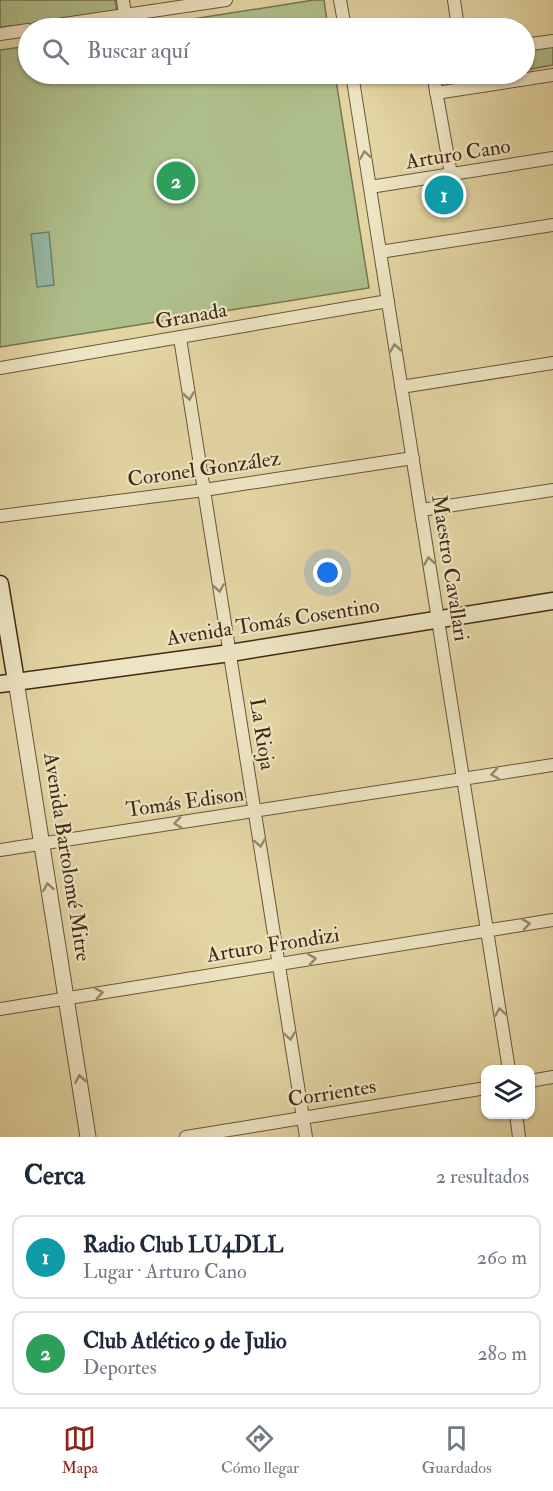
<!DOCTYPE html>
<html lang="es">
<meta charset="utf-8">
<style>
body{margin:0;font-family:"IM FELL Double Pica",serif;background:#f6f6f7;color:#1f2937}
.controls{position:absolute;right:18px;bottom:18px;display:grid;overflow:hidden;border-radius:12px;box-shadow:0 2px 4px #0004}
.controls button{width:54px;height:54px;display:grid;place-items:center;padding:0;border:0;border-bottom:2px solid #e0e1e3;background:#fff;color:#1f2937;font:30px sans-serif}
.you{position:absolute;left:328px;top:573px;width:21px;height:21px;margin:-15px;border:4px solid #fff;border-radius:50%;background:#1a73e8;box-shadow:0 0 0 9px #1a73e833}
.badge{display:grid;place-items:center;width:39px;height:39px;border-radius:50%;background:#8f2418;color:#fff;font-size:20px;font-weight:700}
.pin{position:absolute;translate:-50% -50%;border:3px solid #fff;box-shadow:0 2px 6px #0006}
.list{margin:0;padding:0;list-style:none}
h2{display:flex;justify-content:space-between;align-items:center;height:78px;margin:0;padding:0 24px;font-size:26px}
h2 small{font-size:20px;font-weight:400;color:#747a83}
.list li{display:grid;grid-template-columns:39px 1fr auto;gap:18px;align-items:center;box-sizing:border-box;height:84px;margin:0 12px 12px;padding:0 12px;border:2px solid #e0e1e3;border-radius:12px}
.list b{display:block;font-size:22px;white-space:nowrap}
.list p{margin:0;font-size:20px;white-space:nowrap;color:#747a83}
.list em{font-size:20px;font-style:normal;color:#747a83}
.icon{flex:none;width:33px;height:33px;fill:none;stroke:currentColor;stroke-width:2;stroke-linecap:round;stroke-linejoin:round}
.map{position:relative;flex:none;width:553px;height:1137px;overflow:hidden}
.search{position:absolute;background:#fff;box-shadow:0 2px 4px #0004;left:18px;right:18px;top:18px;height:66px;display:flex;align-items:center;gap:15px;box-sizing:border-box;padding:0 21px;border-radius:33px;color:#747a83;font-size:22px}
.sheet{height:270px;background:#fff}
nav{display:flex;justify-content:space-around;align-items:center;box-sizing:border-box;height:84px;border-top:2px solid #e0e1e3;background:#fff;font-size:16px;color:#747a83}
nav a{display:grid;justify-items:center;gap:3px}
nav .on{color:#8f2418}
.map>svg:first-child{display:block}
</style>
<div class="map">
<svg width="553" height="1137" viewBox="0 0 553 1137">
<rect width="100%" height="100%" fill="#e3d5a3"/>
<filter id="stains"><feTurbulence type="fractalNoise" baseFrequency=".00333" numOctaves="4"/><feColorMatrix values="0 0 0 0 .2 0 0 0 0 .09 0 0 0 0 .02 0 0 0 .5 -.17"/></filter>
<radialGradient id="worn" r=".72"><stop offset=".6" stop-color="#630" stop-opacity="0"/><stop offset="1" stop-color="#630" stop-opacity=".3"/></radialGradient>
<path fill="#aebe8a" stroke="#77744f" stroke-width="1.5" d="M0,0h115l3,17 -118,10z
M314,0h10l4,28h-193z
M553,45v20l-28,5 -1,-20z
M28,46v28h307l34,214 -369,59v-297z"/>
<path fill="#95b9a7" stroke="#73806c" stroke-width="1.5" d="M49,232l5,53 -17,2 -6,-53z"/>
<path fill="#e1996f" stroke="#402a14" stroke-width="1.5" d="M445,184l5,21 -8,2 -4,-21z"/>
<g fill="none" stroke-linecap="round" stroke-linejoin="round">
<defs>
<path id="minor" d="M123,0l2,16
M340,0l5,28
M454,0l4,28
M37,28l189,-28
M0,34l28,-4
M524,45l29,-4
M352,74l157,996
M433,74l18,100
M436,93l117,-18
M370,187l183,-29
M380,252l173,-27
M180,338l126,799
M0,368l388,-67
M401,387l152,-24
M421,510l132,-20
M0,516l204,-26 209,-32
M0,850l553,-85
M0,1009l553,-89
M530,1081l23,-4
M516,1114l3,23
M186,1137l300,-49"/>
<path id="tertiary" d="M16,681l72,456"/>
<path id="secondary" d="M0,584l16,97
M0,684l230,-31 323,-52"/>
</defs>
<use href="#minor" stroke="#695538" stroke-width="14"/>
<use href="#tertiary" stroke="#695538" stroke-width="17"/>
<use href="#secondary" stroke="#402a14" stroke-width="19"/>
<use href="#minor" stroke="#ede4c3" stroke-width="12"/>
<use href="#tertiary" stroke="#ede4c3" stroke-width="15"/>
<use href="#secondary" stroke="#ede4c3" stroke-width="16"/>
</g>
<defs><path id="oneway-chevron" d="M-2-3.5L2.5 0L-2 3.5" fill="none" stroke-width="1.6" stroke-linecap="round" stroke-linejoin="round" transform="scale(1.5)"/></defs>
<g stroke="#96876c">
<use href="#oneway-chevron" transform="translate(365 155) rotate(-99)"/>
<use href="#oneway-chevron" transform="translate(395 348) rotate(-99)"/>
<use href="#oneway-chevron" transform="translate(189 396) rotate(81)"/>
<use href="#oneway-chevron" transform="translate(429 561) rotate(-99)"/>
<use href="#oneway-chevron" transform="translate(219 588) rotate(81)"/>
<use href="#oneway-chevron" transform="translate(495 774) rotate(171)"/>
<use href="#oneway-chevron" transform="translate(178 823) rotate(172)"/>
<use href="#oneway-chevron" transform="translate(260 843) rotate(81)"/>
<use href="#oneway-chevron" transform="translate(48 887) rotate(-100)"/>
<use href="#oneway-chevron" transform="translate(526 924) rotate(-9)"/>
<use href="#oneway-chevron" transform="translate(312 959) rotate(-9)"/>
<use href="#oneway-chevron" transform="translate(99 993) rotate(-9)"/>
<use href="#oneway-chevron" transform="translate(500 1012) rotate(-99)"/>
<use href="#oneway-chevron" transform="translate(290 1036) rotate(81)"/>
<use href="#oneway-chevron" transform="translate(80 1079) rotate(-99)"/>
</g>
<g text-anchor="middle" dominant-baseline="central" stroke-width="4.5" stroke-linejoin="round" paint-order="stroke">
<g font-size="21" fill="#402a14" stroke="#ede4c3">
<text transform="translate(458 154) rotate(-9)">Arturo Cano</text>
<text transform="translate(191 316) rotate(-10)">Granada</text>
<text transform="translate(204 469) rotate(-8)">Coronel González</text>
<text transform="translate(450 568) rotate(81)">Maestro Cavallari</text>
<text transform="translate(273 622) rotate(-9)">Avenida Tomás Cosentino</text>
<text transform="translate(262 734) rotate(81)">La Rioja</text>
<text transform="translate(185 802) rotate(-8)">Tomás Edison</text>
<text transform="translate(67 857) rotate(81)">Avenida Bartolomé Mitre</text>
<text transform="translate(273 945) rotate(-9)">Arturo Frondizi</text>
<text transform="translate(332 1093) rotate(-9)">Corrientes</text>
</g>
</g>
<rect width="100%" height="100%" filter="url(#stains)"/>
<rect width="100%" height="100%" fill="url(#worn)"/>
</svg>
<div class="controls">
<button><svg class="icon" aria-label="layers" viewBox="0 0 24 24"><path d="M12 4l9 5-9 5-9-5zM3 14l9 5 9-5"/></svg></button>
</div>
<div class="you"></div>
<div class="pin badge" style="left:444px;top:195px;background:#0f9aa8">1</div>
<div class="pin badge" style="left:176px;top:181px;background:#2e9e5b">2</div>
<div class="search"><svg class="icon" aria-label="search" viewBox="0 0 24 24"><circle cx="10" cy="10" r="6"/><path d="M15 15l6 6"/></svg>Buscar aquí</div>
</div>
<section class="sheet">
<h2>Cerca<small>2 resultados</small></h2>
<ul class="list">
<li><span class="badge" style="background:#0f9aa8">1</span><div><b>Radio Club LU4DLL</b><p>Lugar · Arturo Cano</p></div><em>260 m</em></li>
<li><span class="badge" style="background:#2e9e5b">2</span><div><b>Club Atlético 9 de Julio</b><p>Deportes</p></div><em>280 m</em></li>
</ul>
</section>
<nav>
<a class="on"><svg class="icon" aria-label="map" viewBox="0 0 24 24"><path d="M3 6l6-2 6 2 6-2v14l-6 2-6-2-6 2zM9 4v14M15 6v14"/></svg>Mapa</a>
<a><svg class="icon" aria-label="directions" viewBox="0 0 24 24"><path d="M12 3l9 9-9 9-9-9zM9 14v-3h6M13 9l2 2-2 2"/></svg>Cómo llegar</a>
<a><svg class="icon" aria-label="saved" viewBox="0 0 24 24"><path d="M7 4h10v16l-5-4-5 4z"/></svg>Guardados</a>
</nav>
